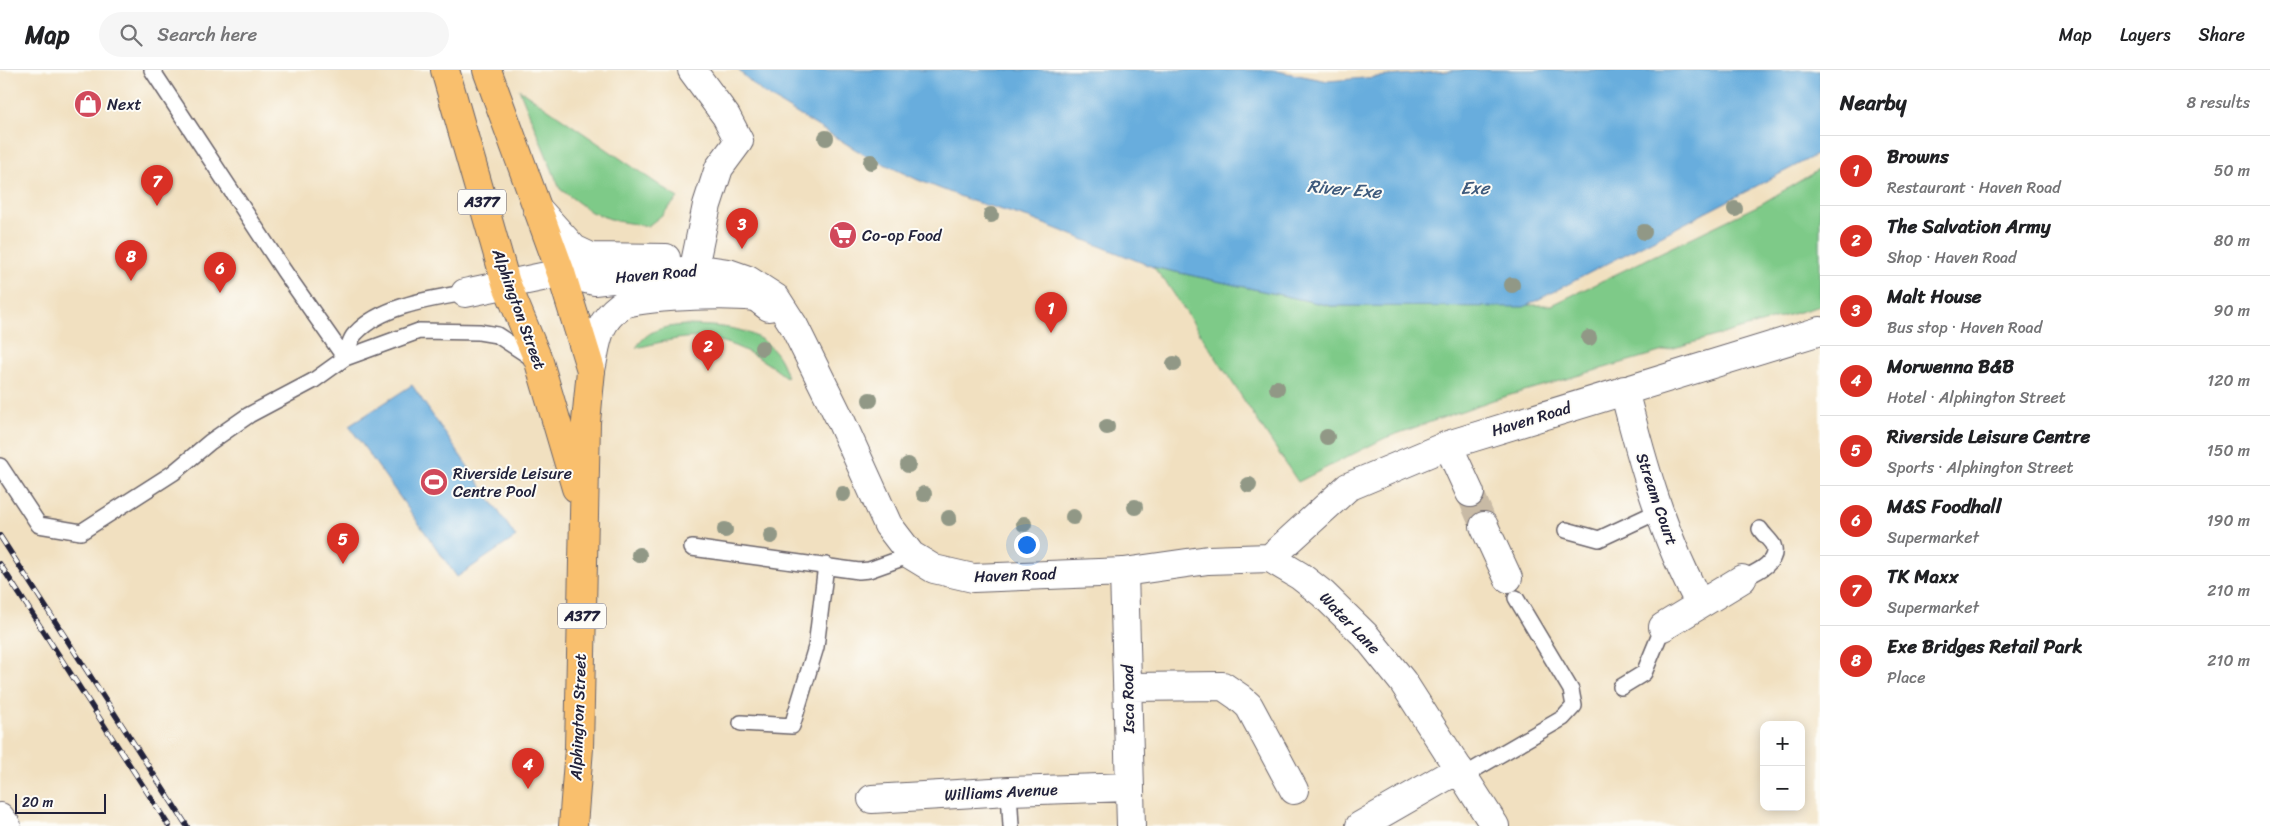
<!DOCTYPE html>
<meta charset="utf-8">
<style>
body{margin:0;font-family:Sriracha,sans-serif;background:#f6f6f6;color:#202124}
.controls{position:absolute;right:15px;bottom:15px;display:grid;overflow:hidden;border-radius:10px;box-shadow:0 2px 12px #0003}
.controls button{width:45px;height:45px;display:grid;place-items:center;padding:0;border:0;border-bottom:1px solid #e0e0e0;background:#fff;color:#202124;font:25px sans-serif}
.scale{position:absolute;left:15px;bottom:12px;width:91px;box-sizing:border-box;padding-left:5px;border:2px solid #22223b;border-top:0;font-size:14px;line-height:18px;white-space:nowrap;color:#22223b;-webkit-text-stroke:4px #fdfcf7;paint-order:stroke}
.you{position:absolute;left:1026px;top:474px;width:18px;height:18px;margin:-12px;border:4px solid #fff;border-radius:50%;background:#1a73e8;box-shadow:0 0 0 8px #1a73e833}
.badge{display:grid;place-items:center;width:32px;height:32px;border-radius:50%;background:#d93025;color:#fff;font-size:16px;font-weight:700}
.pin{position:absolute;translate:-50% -41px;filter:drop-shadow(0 1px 2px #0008)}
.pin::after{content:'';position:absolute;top:26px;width:18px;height:15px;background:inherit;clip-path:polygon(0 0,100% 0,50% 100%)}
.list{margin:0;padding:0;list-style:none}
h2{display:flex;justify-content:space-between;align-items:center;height:65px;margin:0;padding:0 20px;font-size:21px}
h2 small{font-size:16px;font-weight:400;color:#757577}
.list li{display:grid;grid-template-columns:32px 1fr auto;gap:15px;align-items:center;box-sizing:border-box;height:70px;padding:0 20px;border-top:1px solid #e0e0e0}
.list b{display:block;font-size:19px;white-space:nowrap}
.list p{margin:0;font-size:16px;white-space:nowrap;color:#757577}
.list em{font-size:16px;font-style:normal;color:#757577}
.icon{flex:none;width:28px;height:28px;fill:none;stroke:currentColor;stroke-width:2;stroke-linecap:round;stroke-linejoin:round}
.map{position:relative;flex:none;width:1820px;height:756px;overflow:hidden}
header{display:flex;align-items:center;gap:30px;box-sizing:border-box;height:70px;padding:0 25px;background:#fff;border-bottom:1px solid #e0e0e0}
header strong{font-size:24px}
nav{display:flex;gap:28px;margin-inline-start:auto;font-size:18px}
.search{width:350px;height:45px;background:#f6f6f6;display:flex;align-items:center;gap:12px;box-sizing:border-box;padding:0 18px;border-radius:28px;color:#757577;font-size:19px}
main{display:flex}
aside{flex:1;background:#fff}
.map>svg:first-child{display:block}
</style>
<header>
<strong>Map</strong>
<div class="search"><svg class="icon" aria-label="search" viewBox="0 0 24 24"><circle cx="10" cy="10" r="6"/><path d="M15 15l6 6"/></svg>Search here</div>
<nav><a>Map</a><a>Layers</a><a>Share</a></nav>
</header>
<main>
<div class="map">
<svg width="1820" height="756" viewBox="0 0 1820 756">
<rect width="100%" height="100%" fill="#fdfcf7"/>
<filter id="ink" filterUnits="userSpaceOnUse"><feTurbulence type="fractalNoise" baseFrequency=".02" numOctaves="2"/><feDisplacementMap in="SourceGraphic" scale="10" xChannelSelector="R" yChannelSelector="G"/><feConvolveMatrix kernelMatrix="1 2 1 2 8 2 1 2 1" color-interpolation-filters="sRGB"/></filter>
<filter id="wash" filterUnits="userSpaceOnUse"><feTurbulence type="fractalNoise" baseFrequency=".0096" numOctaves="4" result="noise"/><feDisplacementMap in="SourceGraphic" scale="20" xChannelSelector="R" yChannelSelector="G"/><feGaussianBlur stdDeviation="1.12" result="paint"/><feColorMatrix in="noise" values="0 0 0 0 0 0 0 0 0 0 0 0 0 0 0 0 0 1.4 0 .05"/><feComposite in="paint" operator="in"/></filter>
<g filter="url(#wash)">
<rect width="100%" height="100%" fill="#f1e0c0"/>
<path fill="#7eca88" stroke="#507662" d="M519,19l159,109 -16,17 -14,11 -32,-5 -25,-9 -31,-23z
M1820,99v137l-327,94 -108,38 -87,44 -130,-197 -15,-18 178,39 221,-1 209,-101z
M685,255c44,1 89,2 102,53 -31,-25 -69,-46 -110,-39 -14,2 -27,6 -41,9 12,-19 27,-21 49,-23z"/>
<path fill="#67addd" stroke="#44688c" d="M738,0h534l56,11 134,-11h358v83l-296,154 -193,-1 -178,-39 -124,-49 -57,-17 -54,-21 -55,-26 -100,-61z
M412,315l104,152 -59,40 -108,-151z"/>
</g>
<g filter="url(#ink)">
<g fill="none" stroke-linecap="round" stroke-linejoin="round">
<path stroke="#c8baa5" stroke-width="28" stroke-dasharray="28 14" stroke-linecap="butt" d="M1470,423l14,33"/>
<defs>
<path id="service" d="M152,0l132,201 61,87
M345,288c3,-8 5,-20 11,-25 25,-27 74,-34 109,-40
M0,396l39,59 42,7 92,-59 37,-31 39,-27 64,-34 32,-23 74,-27 60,1 18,3 38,25
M1566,460l33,9 60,-28
M692,478l167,23 10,-1 42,-15
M1742,509c12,-6 38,-16 31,-34 -3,-5 -10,-11 -13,-16
M1621,617l23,-14 19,-46
M741,653l51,3 24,-79 10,-82
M1463,706l100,-58 11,-12 -3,-16 -55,-92
M1009,721l2,35"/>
<path id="minor" d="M692,0l34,46 13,25 -20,27 -12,37 -11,53
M537,138l37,41 17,8
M561,203l33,8 107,-12 27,4 20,7 28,18 18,28 47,95 47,104 23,30 23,14 39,9 151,-6 84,-12 62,-2 30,18 23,18 43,42 37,46 92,144
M465,223l96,-20 30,-16 75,1
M591,300c6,-27 5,-46 29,-64 15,-11 112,-12 133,-9 6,1 11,7 16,10
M1624,320c18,72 40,149 76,214
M1448,375l22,48
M1484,456l24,52
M1270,488l78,-71 100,-42 372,-114
M1124,502l7,254
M1663,557l79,-48
M1128,617l95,-1 16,11 10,9 45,84
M872,729l137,-8 121,-4
M0,747l7,9
M1360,756l99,-57"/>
<path id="trunk" d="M445,0l61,213 33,79 37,126
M487,0l74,203 30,97 -5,52 -7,326 -6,78"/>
</defs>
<use href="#service" stroke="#6a646a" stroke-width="18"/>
<use href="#minor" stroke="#6a646a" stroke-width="30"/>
<use href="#trunk" stroke="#6a646a" stroke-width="30"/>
<use href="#service" stroke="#fff" stroke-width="15"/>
<use href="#minor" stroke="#fff" stroke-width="28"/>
<use href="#trunk" stroke="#f9bf6d" stroke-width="28"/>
<defs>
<path id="rail" d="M0,466l187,290
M0,494l169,262"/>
</defs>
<use href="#rail" stroke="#22223b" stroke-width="5.5"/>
<use href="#rail" stroke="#fdfcf7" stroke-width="4" stroke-dasharray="11" stroke-linecap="butt"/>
</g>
<g fill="#919886">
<circle cx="826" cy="68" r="8"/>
<circle cx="871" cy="92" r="8"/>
<circle cx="1735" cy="139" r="8"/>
<circle cx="991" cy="145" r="8"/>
<circle cx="1644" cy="162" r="8"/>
<circle cx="1512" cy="215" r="8"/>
<circle cx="1589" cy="268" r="8"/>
<circle cx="762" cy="278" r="8"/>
<circle cx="1174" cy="294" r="8"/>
<circle cx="1277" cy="318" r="8"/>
<circle cx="870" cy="330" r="8"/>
<circle cx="1107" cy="357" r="8"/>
<circle cx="1327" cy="367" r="8"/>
<circle cx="908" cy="395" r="8"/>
<circle cx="1249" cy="415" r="8"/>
<circle cx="843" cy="424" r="8"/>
<circle cx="924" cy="424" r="8"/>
<circle cx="1135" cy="437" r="8"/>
<circle cx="1073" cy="447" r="8"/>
<circle cx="949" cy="448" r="8"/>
<circle cx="1024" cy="454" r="8"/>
<circle cx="725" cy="460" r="8"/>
<circle cx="771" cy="466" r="8"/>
<circle cx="639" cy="485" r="8"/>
</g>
</g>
<defs>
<symbol id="shop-disc" viewBox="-11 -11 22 22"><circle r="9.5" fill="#d1495b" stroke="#fdfcf7"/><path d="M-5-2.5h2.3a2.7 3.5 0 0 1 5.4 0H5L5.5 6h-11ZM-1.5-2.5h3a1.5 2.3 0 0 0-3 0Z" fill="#fff"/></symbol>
<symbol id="supermarket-disc" viewBox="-11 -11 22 22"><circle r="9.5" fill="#d1495b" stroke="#fdfcf7"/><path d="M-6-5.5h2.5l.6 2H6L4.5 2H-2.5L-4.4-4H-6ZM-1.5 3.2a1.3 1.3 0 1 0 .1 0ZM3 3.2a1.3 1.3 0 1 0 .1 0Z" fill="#fff"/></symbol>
<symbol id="stadium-disc" viewBox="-11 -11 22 22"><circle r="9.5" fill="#d1495b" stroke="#fdfcf7"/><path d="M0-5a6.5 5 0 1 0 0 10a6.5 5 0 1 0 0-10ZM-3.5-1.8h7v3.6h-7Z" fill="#fff"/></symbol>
</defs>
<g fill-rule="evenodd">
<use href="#shop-disc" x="72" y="18" width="32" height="32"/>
<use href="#supermarket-disc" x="827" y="149" width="32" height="32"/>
<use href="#stadium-disc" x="418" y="396" width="32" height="32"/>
</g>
<g text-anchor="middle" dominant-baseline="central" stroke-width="4" stroke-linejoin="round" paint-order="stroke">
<g fill="#fdfcf7" stroke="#646373" stroke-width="1">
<rect x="458" y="119.5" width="48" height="25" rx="4"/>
<rect x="558" y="533.5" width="48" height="25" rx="4"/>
</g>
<g font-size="15" font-weight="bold" fill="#22223b">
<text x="482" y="132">A377</text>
<text x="582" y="546">A377</text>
</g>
<g font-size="16" fill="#22223b" stroke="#fdfcf7" text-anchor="start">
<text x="107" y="34">Next</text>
<text x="862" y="165">Co-op Food</text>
<text x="453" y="403">Riverside Leisure<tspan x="453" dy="18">Centre Pool</tspan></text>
</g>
<g font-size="16" fill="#22223b" stroke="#fdfcf7">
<text transform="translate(656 204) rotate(-5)">Haven Road</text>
<text transform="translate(519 239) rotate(70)">Alphington Street</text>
<text transform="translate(1531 349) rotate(-17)">Haven Road</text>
<text transform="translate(1657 429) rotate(71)">Stream Court</text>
<text transform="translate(1015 505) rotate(-2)">Haven Road</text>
<text transform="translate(1350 553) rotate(46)">Water Lane</text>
<text transform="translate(1128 629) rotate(-91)">Isca Road</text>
<text transform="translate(578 647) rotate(-88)">Alphington Street</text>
<text transform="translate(1001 722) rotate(-3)">Williams Avenue</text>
</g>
<g font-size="18" font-style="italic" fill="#3e5a7c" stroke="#fdfcf7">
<text x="1475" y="118">Exe</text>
<text transform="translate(1344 119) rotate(5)">River Exe</text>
</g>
</g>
</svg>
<div class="controls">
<button>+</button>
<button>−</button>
</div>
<div class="scale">20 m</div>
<div class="you"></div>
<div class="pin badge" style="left:1051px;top:263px">1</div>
<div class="pin badge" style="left:708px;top:301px">2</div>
<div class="pin badge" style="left:742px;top:179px">3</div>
<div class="pin badge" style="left:528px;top:719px">4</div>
<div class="pin badge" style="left:343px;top:494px">5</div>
<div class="pin badge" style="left:220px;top:223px">6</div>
<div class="pin badge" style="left:157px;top:136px">7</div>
<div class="pin badge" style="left:131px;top:211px">8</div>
</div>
<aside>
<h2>Nearby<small>8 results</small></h2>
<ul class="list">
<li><span class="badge">1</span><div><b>Browns</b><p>Restaurant · Haven Road</p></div><em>50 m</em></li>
<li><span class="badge">2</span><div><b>The Salvation Army</b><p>Shop · Haven Road</p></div><em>80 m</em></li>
<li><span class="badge">3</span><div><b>Malt House</b><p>Bus stop · Haven Road</p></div><em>90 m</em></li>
<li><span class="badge">4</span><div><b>Morwenna B&amp;B</b><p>Hotel · Alphington Street</p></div><em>120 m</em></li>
<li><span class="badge">5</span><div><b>Riverside Leisure Centre</b><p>Sports · Alphington Street</p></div><em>150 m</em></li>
<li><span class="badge">6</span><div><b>M&amp;S Foodhall</b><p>Supermarket</p></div><em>190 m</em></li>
<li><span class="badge">7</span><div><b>TK Maxx</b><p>Supermarket</p></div><em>210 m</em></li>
<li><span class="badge">8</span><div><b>Exe Bridges Retail Park</b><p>Place</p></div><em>210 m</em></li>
</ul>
</aside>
</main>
